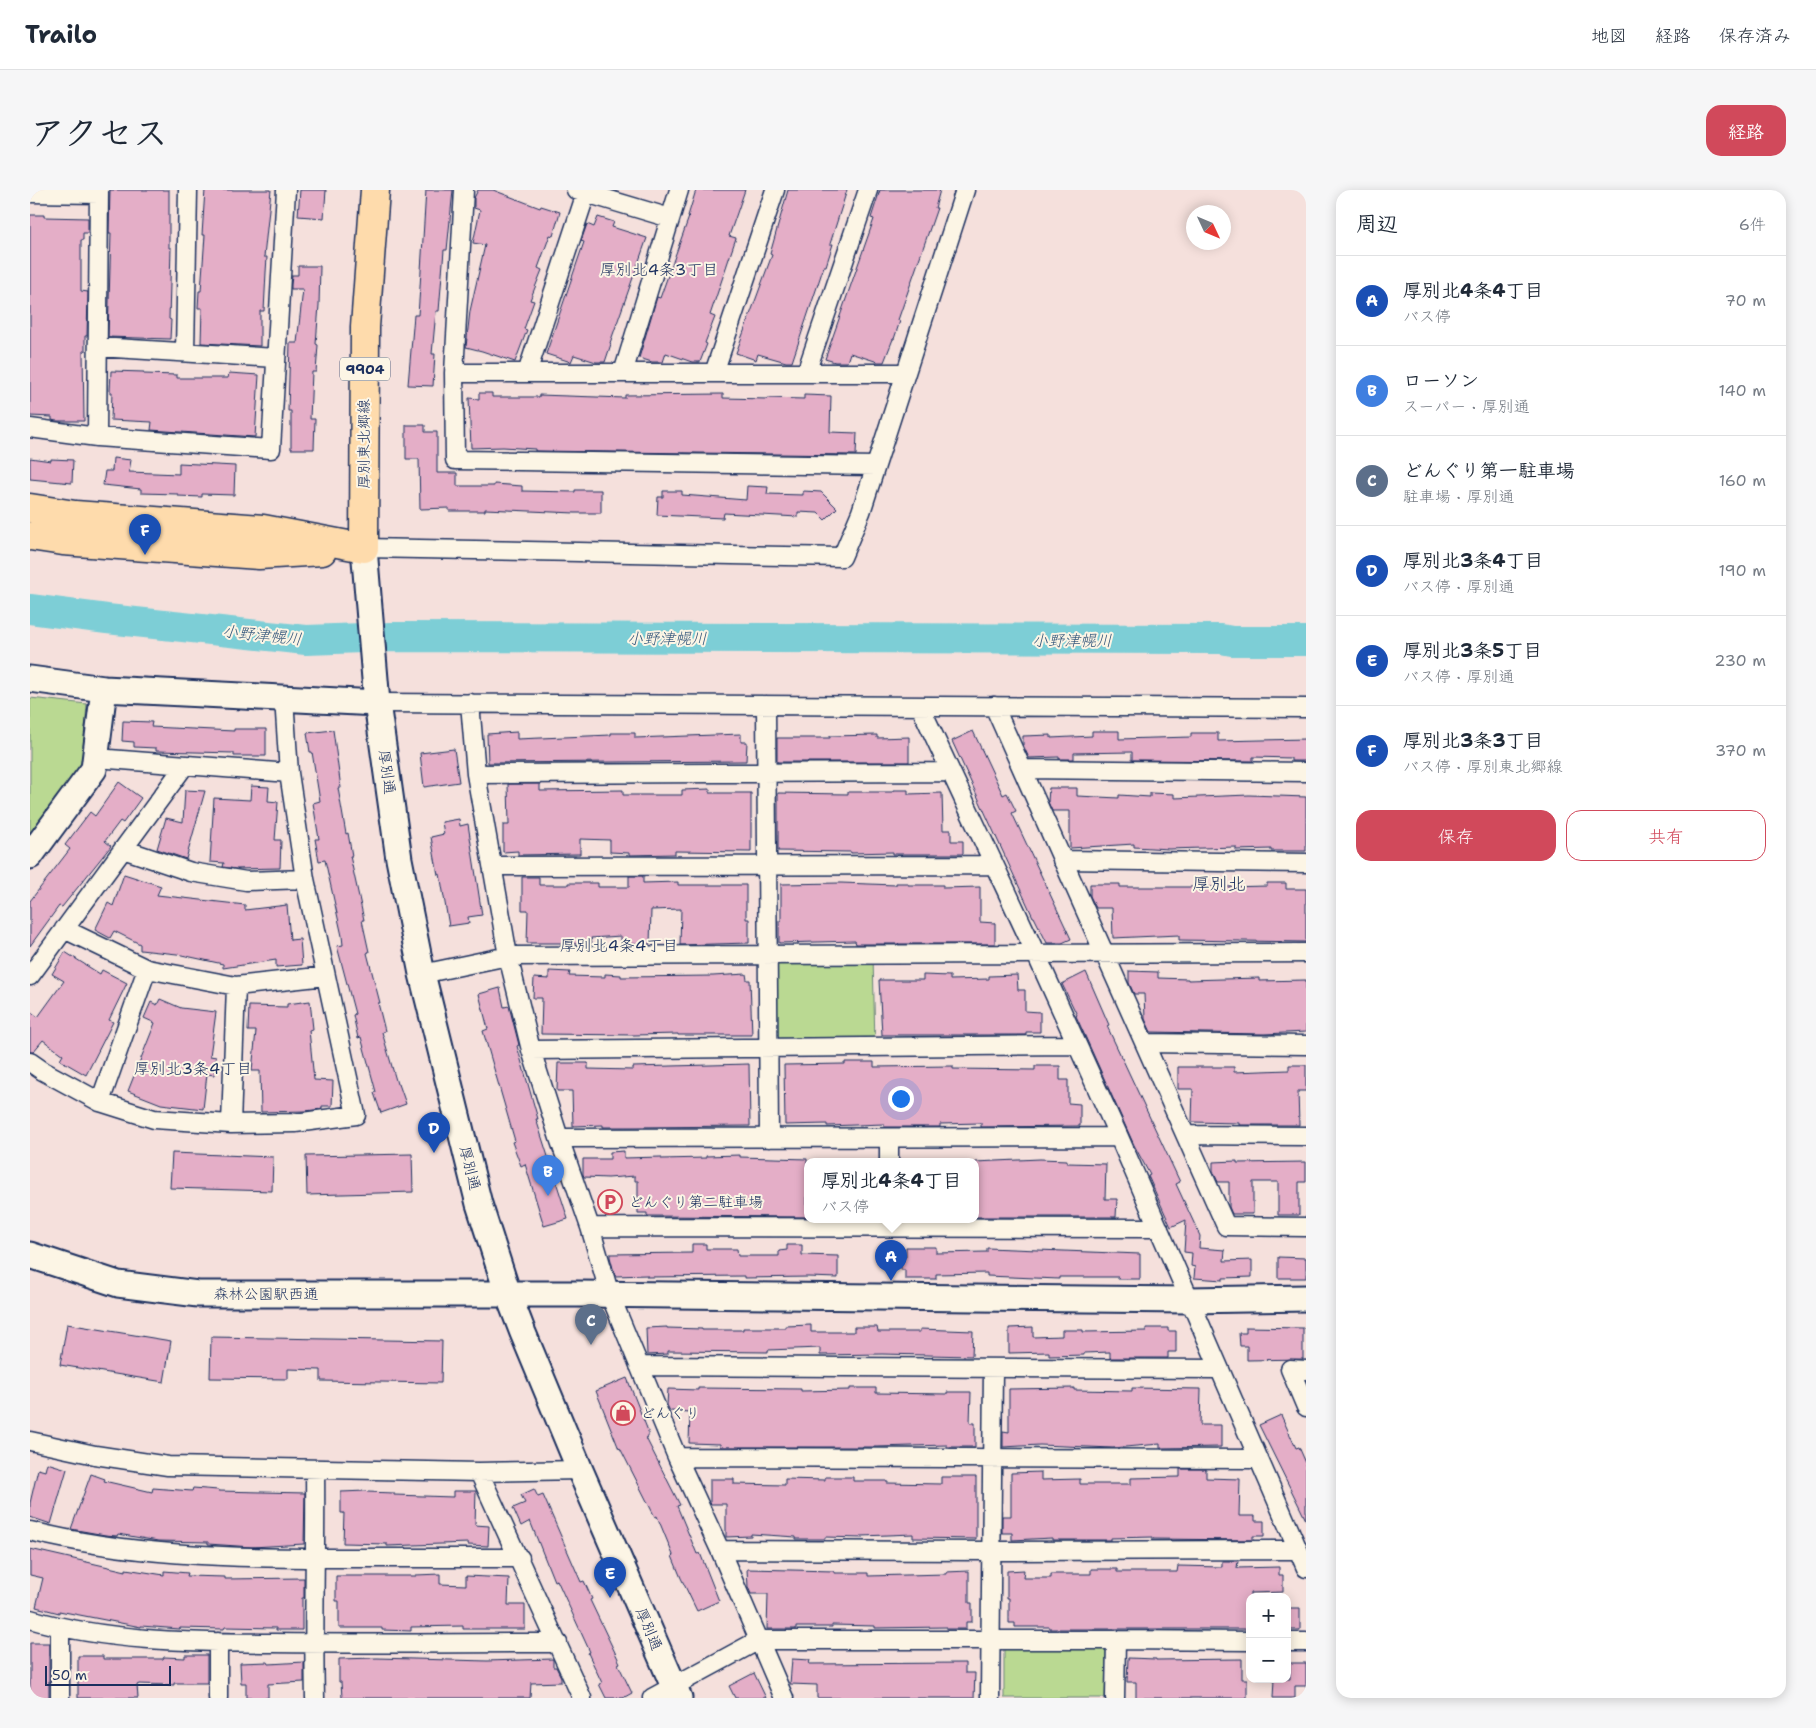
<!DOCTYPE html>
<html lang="ja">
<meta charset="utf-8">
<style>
body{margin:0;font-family:"Shantell Sans","Klee One",sans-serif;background:#f6f6f7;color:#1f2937}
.controls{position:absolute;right:15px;bottom:15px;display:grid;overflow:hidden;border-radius:10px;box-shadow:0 2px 12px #0003}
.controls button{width:45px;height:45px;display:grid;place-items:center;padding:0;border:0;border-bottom:1px solid #e0e1e3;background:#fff;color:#1f2937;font:25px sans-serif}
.compass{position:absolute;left:1156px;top:15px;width:45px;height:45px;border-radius:50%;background:#fff;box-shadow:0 2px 12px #0003;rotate:134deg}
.scale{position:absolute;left:15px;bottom:12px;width:126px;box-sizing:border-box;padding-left:5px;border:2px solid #1b2f5e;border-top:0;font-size:14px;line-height:18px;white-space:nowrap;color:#1b2f5e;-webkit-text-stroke:4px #fcf5e5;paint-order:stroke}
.you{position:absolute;left:870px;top:908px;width:18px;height:18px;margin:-12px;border:4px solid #fff;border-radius:50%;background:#1a73e8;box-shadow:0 0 0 8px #1a73e833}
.badge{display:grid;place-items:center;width:32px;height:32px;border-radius:50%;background:#d1495b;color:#fff;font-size:16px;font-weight:700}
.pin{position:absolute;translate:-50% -41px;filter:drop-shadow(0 1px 2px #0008)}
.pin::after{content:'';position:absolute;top:26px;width:18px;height:15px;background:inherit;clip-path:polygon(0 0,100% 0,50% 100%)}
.popup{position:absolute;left:774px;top:968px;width:175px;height:65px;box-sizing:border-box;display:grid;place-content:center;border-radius:10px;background:#fff;filter:drop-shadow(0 1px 4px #0005);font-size:16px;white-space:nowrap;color:#747a83}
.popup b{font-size:19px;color:#1f2937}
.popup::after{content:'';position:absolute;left:50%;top:100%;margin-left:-10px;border:10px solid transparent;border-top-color:#fff}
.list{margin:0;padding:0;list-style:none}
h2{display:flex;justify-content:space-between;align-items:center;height:65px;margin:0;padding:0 20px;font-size:21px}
h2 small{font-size:16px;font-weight:400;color:#747a83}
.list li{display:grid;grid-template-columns:32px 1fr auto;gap:15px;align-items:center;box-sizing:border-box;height:90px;padding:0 20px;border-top:1px solid #e0e1e3}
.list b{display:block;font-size:19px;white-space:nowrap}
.list p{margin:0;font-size:16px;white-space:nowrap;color:#747a83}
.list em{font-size:16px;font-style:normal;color:#747a83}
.actions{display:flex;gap:10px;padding:15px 20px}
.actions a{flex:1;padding:11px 0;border:1px solid #d1495b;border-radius:15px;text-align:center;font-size:18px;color:#d1495b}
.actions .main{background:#d1495b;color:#fff}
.map{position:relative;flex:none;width:1276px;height:1508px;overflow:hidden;border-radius:15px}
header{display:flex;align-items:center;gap:30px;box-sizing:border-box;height:70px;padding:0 25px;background:#fff;border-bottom:1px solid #e0e1e3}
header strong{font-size:24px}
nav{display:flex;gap:28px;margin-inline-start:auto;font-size:18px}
.intro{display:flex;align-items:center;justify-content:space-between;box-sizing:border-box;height:120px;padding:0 30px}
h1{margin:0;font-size:35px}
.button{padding:12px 22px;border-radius:15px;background:#d1495b;color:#fff;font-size:18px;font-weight:700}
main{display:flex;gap:30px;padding:0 30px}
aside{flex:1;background:#fff;border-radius:15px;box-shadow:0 2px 12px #0003}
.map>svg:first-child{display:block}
</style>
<header>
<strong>Trailo</strong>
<nav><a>地図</a><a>経路</a><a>保存済み</a></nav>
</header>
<div class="intro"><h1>アクセス</h1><a class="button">経路</a></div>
<main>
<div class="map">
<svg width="1276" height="1508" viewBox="0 0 1276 1508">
<rect width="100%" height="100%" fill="#f5e0dc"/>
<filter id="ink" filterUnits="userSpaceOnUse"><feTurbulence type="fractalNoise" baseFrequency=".02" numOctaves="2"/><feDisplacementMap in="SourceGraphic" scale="10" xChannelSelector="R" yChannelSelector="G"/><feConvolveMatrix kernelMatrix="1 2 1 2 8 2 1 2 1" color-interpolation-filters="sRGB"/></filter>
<g filter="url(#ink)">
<path fill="#bad992" stroke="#6a8478" d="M0,508l57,6 -5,63 -52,72z
M738,765h105l2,91 -107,2z
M974,1457l102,1 -1,50h-101z"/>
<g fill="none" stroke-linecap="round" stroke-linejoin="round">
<path stroke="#7dced6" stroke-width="30" d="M0,419l77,10 199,21 86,-3 829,2 11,2h74"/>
</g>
<path fill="#e4aec7" stroke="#1b2f5e" d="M80,0h59v58h2l-2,71 2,1 -1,19 -62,-2 3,-104h-2z
M175,0h66l-7,67h3l-1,15 -2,39h-4v35l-59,-3 1,-35h-4l1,-17h2l4,-56h-3z
M270,0h26l-2,28 -26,-2z
M396,0h27l-6,60h-3l-5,61h-3l-4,43h3l-2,32 -25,-1 6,-70h4l2,-28z
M448,0h15l47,18 1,-2 19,6 -7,24 -3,-1 -12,33 4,2 -12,30 4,1 -10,28 3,1 -12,32 -33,-11 -16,-4 4,-36 15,-66 -12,-2 7,-33 -6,-2v-10z
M666,0h49l-16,46 7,2 -26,77 5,2 -10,26 2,1 -7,18h-8l-26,-9 -3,9h-11l-13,-4 18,-61 3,1 29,-81 -1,-1z
M758,0h59l-17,54h3l-7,22h-2l-32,96h-6l-28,-8 -2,6 -20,-7 36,-98 -2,-1z
M850,0h60l-5,18h2l-39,112 2,1 -6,18h-1l-9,23h-6l-28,-9 -3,9h-12l-10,-3 49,-140 -3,-1z
M0,25h14v2l44,1v15h-5v7h-2v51l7,1 -1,44h-2v15h-2l1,70h-28l-4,-1v-3l-22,-1z
M568,27l16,5 -2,5 35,11 -37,105 1,1 -6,18h-9l-22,-7 -3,7 -25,-8 38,-112 -3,-1 6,-17 7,3z
M268,76h22l-1,39 -3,39 2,1 -2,27h-4l-2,47h5l-1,30h-23v-38h-3l2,-68h7l6,-54h-12v-4l1,-10h6z
M81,181l33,1v2l33,1v3h51l1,-5 30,2 -4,62 -104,-7 1,-8 -41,-2 1,-28h-2z
M449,203h13v4h47v-2l86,3v-3l98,-1v4l44,1v-1l37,1v-4l27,1 -1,36 27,1 -1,22 -321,-4v-2l-32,-2 -32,1 -2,-50 10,1z
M376,235h19v7h12v41h20v13h37v-2l28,2v5l53,1v-2h26v23h-26l-90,-4v2h-36v-3l-29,1 -1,-50h-13z
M0,268l21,3v-2l22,1 -1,23 -42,-4z
M83,268l18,2 -2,12 50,2v-11l56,3 -1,29 -32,-1v3l-24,-1v-2l-37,-1v-4l-38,-4 2,-14h7z
M717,296l21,1 -1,7 36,1v-4l18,1 16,16 -12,12 -7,-7 -20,-1v5l-74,-4 -1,5 -66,-3 1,-18h5v-6h19v4l64,5z
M93,531l29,1 -1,5 83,4v-2h32v27h-32v-3l-78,-2v-3l-22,-1v-5l-12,-1z
M303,540l8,58h-3l8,46 2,-1 4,23h-2l14,64h-2l7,32 -2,1 13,50h-2l7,28 -3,1 15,52h2l7,20 -25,9 -7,-20 2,-1 -15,-55 -3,1 -5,-23 2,-1 -18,-68 6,-1 -1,-9 -17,-76 -6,1 -4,-22h4l-6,-36 7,-2 -8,-49h-2l-3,-19z
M943,541l30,64 4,-2 9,18 -4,2 59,126 -9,4h-15l-13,-26h-1l-81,-176z
M1062,541h27v8l72,-2v-4h27v8l88,-2v22h-15v-3l-38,-1v4l-121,-1v-8l-58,1v6h-15v-2l-30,1 -6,-13v-9l28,-1v3l41,-2z
M487,542v7l94,-4v-2h24v5l106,-4v8h6l-1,19 -258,2 -1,-29z
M847,545v3l32,-1v25h-132v-24h53v-2z
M424,559l5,33 -35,5 -4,-34z
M89,592l22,16 -18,25 -3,-2 -15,20 6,5 -49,61 -3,-1 -29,40v-45l40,-52 -5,-4 25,-33 5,4z
M478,594h32v7l83,-1v5h59v-5l28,-1v4h41v59l-76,-1v3l-46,1v-2l-19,-1v-12l-30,-1v15l-62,1v-4l-15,1v-27h6z
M221,596l18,1 -1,14 10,1 -3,38h6l-1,28 -44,1 -13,-2 1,-4 -14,-1 4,-64 36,2z
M1019,598h28v8l42,2v-3l31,2v-4l24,1v4l75,-3 57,2v54h-35v-2l-35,1v-3l-67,2 -35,-2v-3l-64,4v-37h-18l-4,-9z
M155,600l20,1 -19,68 -29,-10 9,-31 17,4z
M863,600h15v4l34,-1 1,37h8v11h12v13h-70v-2l-42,1v-1l-73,-1v-58l70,1v-2h45z
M429,629l1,7 8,-2 14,91 -14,2 1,6 -20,3 -9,-52 -2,1 -7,-38 13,-3 -2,-12z
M94,684l37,12 -4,9 88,10v5l42,-5 3,35 10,-1 2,26 -26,2v-7l-53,8v-4l-46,-10 -37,-4v-6l-26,-13 -4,7 -15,-8 13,-27 5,3z
M599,686h14v7l35,-1v3h68v34h3v24l-69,2 1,-36 -30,1 -1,34h-29v-8l-30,2 1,5 -18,1v-1h-47l1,-33h-6v-33h17v8h29v-2h30v4h31z
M811,693l55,2v-2h12v2h35v3l37,-1v35l15,1v21h-139l-1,-3 -76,2v-22h2v-37z
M1237,693h19v6h20v53l-127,-2v-5l-66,3 -1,-30h-16l-6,-12v-12h30v3h106l41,-1z
M35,762l35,22 2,-4 25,13 -18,37 4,2 -27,53 -26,-15 3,-5 -20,-15 -10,12h-3v-41l8,6 26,-36 -12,-7z
M519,781l21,1 -1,4 36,1v-3l16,1v2l92,-1 33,-2 1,6h3l2,55h-74v-1l-44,1 -93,-1 1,-36h-9l1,-20 15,1z
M1099,781l29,1v6l30,1v1l71,-2v3l47,-1v52l-42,2 -113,-2 -6,-13 -1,-25h-10l-5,-11z
M1056,782l23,53 -2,1 73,156 -4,2 24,52 -1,12 26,2 -1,11 28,-1v17l-29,1v2l-29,-2 1,-11 -4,-1 1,-13 -8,-1 2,-32 -15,7 -23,-51 2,-1 -16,-30 -58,-129 1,-1 -15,-31z
M893,785l27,1v4l39,-1v-3l28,-1 1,15h7v21l15,1v20h-14v3h-144l-3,-55h44z
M470,798l4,19 5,-1 10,39 -2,1 21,73h-2l32,100 -24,7 -19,-62 -4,2 -9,-24 3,-1 -32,-110 5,-2 -9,-35z
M130,809l21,9 35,4 -6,44 6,1 -2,18 -7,-1 -4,35 -42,-5 -33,-13 27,-68 -11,-5 7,-16 6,3z
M280,811l3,28 -4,1 5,50 19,1 -1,25h-10v3l-17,2 -44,1 -1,-41h-8l4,-40h-8l1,-25 38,1v-3z
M815,872h29v5l79,-1v3l82,1v-4h25v14h8v23l12,1v22l-99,1v-4l-41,1v3h-56v-3l-57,2v-2l-42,1 -1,-60 61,-1z
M528,873h30v6l45,1v-3l116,-3 1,62 -116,1h-31v-2l-30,1 -1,-35h-15z
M1259,875h17v26h-8l1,34h-60v-2l-47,-1 1,-33h-15v-22h56v5l55,-2z
M594,961v7l37,-1v2l45,-1v-2l34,-1v2l67,2v58l-160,-1v-3h-9v-32h-3v-5l-27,2 -24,-1 -1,-3v-15h27v-7z
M142,963l101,4 -1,34 -102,-3z
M382,964l1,38 -106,3 -1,-39z
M1010,969l27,1v3l39,1 -1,35h12l-1,18h-141v-55z
M1207,971v2l69,-1v20h-7v33h-21v-33h-25v32h-21l-3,-7v-25h-11l-5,-11v-9z
M662,1054h14v5h31l1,7h41v-5l8,-1v-5h15v10l36,1v22l-30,-1 -64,1v-2l-97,1v-2l-32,1 -5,-19v-3l82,-1z
M876,1057h30v6l51,-1v-4l153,6v25h-22v-2h-59v2l-72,-3v-3l-51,1v5h-31v-9h-4v-13h5z
M1248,1067l28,1v20h-28z
M37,1134l104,17 -7,41 -104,-17z
M781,1135v7h43v-5h23l1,5h42v-3l53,2 -1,25 -90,-2 -62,1v-7l-52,2v2l-100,-1v3l-21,1 -1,-27 21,-1v1l35,1v1h41v-2h43v-2z
M1003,1137v10l29,-1v-6h21v2l63,-1v-3h22v3h8v21h-8v6h-58v-6l-26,1v2l-35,1v-4l-40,1v-25z
M1216,1137l57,1v31l-56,1v-14h-7l-1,-13h7z
M181,1147l231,4 -1,42 -120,-2v-11l-33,-1v10l-78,-1z
M597,1188l21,53v6l-2,1 34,67 -3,1 20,48 3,-1 19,48 -22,10 -16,-33 -9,-22 1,-1 -16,-39 -2,1 -35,-69 -1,1 -23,-58z
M668,1198l103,1v2l49,-1v-2h26v5l71,1v-2h24l-1,31h5v24h-28v-2l-70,2h-157v-3l-31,-1 1,-31 -20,-1 -3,-6 1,-16 30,1z
M1044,1198v2l58,1v-3l69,1 -1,36h21v22l-61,1v-4l-47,4 -73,-3 -37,2v-16l6,1v-43z
M1251,1225l15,33 3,-1 7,16v57l-47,-95z
M17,1273l20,6 -16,55 -21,-7v-14l8,-34 7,2z
M1150,1279h26v9l34,1 -1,37h16v5h9v15h-11v4l-100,-1v-2l-42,1v2h-59v-2l-40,2v-7h-10v-17h9v-43l30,-1v8l39,-1v5h51v-6l49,-1z
M61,1284l14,5 -1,2 48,11 1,-4 39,3 1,-3 25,2v1l87,2 -1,51 -52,3 -44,-3v-2l-50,-1 -40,-7 -1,2 -12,-1 -34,-6z
M795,1287h28v4h34v2l54,1v-7h35v62l-63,-1v-4l-51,2v2l-37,-1v2h-29v-2l-45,-3v2l-25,1v-33h-15l-1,-1v-24h24v5l51,1v-6l40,1z
M504,1299l4,8 5,-2 38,87 3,-1 8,18 -2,1 30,63 -2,1 14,29 -9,5h-17l-7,-14 3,-1 -14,-30 2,-1 -33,-72 -3,1 -24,-60 -9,5 -8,-18 12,-5 -4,-8z
M336,1301l1,1 27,1v2l59,2v-6h23l-1,34 14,1 -1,20 -20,-1v-2l-81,3v-2l-44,-1 1,-30h-3v-21z
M0,1359l96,22v-2l38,6v-4l24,2 -1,3 38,1v2l79,-1v20h-2v32h-26v-2l-51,-1 -1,2 -44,-1v1l-39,-3v1l-82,-16v2l-23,-6 7,-29 -13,-3z
M1192,1371h16l-1,7 42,-1v8h4v17l-33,1v36h-200v-2h-35v-4h-6v-25h-2v-27l17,-1 -1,8h28v-4h40v-5h26v3h60l1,-6 44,1z
M717,1379l87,2v2h34v3l78,-2v-2l23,-1v32h3v19h-6v7h-19v-2l-72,1v-2l-43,-1v2h-36v2h-29l1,-35h-17l-3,-7z
M410,1384v10l26,1v-9l43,2 -1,27h17v24h-62v-3l-52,1v4l-29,-1v-2h-43v-27h-3v-25h80v-1z
M1257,1418h13v22h-13z
M0,1453h19v55h-19z
M155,1465h22v28h-33v2l-35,-1 -2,1 1,13h-60v-42h25v3h60l1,-2 21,1z
M347,1468l110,3 66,-2v8h3l5,10v5l-30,1 -1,15h-188l-1,-16h-2v-23z
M1098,1468l28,1v1l86,-1v20h5v19h-111v-16h-9z
M762,1469l18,1 -1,4 156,-1v10h10l-1,25h-157v-13l-27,-1z
M238,1472l1,2 35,-2v20l-36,2v14h-22v-15h-5l-1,-20z
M1260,1473h16v23h-11v12h-22l1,-19h16z
M724,1483l12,25h-31l-6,-12z"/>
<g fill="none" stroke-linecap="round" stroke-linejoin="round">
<defs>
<path id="street" d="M434,0l-10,183 1,87 421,6
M546,0l94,28
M0,3l69,1
M68,157l178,11
M155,162l3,-162
M424,183h452
M497,183l59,-180
M593,183l56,-183
M684,183l61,-183
M776,183l62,-183
M0,238l67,9 174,12 15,-259
M67,247l2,-247
M334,358l478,9 19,-45 104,-322
M347,513l929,5
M440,513l6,71 32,182 23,94 28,88 31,89 20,68 67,162 43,93 64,148
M736,515l3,433
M890,516l116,248 83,183 187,431
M964,516l232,520 80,1
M66,568l193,15
M992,579l284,3
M446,584l475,-2
M93,659l68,23 55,9 59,-2
M1032,670l244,3
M462,676l502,-1
M34,739l83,40 89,17 90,-10
M392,784l86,-18 798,-3
M0,786l155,-211
M1115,853l161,2
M501,860l546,-5
M0,872l13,9 57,31 54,17 77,5 64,-1 61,-8 -51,-236 -16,-106 -5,-75
M70,912l47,-133
M201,934l5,-138
M1156,945l120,1
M529,948l560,-1
M859,948v24
M560,1037l569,1
M609,1176l580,3
M1276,1180l-16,-1 16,38
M0,1251l65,14 73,11 311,6 101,-2
M647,1267l582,2
M449,1282l103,226
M0,1341c97,24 197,27 297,27 64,0 129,0 193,0
M690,1360l271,1 307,-1
M0,1429c79,23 162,23 244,24 94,1 189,0 284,0
M1257,1452h19
M30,1508v-70
M188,1508v-56
M285,1508c-2,-76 1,-153 0,-229
M622,1508l107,-58h357l134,1
M960,1508l3,-330
M1085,1508l1,-58"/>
<path id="secondary" d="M334,358l13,155 22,156 23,115 57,230 29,90 15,39 57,137 99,228
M0,489l74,10 273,14
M0,666l64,-87 10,-80
M0,1065l88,29 80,10h380l611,6 117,-2"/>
<path id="primary" d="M0,318l45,7 188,14 101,19
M0,346l33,5 196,14 63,-4
M334,358l1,-221 10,-137"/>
</defs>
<use href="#street" stroke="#1b2f5e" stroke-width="21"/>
<use href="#secondary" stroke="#1b2f5e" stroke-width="29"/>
<use href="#primary" stroke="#1b2f5e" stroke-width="31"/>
<use href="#street" stroke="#fcf5e5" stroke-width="18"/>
<use href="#secondary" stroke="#fcf5e5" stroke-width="25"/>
<use href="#primary" stroke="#fedbac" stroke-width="28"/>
</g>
</g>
<defs>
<symbol id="parking-ring" viewBox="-11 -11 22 22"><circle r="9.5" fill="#fcf5e5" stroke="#d1495b" stroke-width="1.5"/><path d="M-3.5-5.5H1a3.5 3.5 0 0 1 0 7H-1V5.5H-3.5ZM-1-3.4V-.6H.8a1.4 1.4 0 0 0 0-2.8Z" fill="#d1495b"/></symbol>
<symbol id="shop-ring" viewBox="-11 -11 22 22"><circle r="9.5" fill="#fcf5e5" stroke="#d1495b" stroke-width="1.5"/><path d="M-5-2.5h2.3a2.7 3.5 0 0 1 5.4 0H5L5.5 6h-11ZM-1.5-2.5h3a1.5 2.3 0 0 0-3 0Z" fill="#d1495b"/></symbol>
</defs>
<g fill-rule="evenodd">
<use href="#parking-ring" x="566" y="998" width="28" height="28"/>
<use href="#shop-ring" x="579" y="1209" width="28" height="28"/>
</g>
<g text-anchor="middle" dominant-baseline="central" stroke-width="4" stroke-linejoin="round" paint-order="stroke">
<rect fill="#fcf5e5" stroke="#5e6a86" stroke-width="1" x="310" y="167.5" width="50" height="23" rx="4"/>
<g font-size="14" font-weight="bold" fill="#1b2f5e">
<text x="335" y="179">9904</text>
</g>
<g font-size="15" fill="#1b2f5e" stroke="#fcf5e5">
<text transform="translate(334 254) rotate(-90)">厚別東北郷線</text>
<text transform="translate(357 582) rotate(82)">厚別通</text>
<text transform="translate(440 978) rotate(76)">厚別通</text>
<text x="236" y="1104">森林公園駅西通</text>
<text transform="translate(619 1439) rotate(67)">厚別通</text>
</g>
<g font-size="15" fill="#1b2f5e" stroke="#fcf5e5" text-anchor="start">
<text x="598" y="1012">どんぐり第二駐車場</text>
<text x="610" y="1223">どんぐり</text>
</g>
<g font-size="16" fill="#1b2f5e" stroke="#fcf5e5">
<text x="629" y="79">厚別北4条3丁目</text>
<text x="589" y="755">厚別北4条4丁目</text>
<text x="163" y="878">厚別北3条4丁目</text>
</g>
<g font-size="16" font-style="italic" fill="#34577c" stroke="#fcf5e5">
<text transform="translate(232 445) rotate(6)">小野津幌川</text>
<text x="637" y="448">小野津幌川</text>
<text x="1042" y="450">小野津幌川</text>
</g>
<g font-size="18" fill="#1b2f5e" stroke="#fcf5e5">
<text x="1189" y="694">厚別北</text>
</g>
</g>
</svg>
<div class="controls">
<button>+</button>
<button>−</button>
</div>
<svg class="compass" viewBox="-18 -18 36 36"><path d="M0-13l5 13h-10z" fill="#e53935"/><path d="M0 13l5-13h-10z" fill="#747a83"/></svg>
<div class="scale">50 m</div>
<div class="you"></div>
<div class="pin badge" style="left:861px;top:1091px;background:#1a4fb4">A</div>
<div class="popup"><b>厚別北4条4丁目</b>バス停</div>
<div class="pin badge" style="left:518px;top:1006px;background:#3f7fe0">B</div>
<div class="pin badge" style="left:561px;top:1155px;background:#5c6f8a">C</div>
<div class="pin badge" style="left:404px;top:963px;background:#1a4fb4">D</div>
<div class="pin badge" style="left:580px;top:1408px;background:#1a4fb4">E</div>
<div class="pin badge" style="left:115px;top:365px;background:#1a4fb4">F</div>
</div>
<aside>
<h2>周辺<small>6件</small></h2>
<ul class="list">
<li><span class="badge" style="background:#1a4fb4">A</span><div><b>厚別北4条4丁目</b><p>バス停</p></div><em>70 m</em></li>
<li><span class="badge" style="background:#3f7fe0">B</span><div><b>ローソン</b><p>スーパー · 厚別通</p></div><em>140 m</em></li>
<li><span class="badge" style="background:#5c6f8a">C</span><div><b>どんぐり第一駐車場</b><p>駐車場 · 厚別通</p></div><em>160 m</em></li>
<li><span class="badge" style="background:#1a4fb4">D</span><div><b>厚別北3条4丁目</b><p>バス停 · 厚別通</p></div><em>190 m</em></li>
<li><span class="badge" style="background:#1a4fb4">E</span><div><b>厚別北3条5丁目</b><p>バス停 · 厚別通</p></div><em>230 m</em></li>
<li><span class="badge" style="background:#1a4fb4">F</span><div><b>厚別北3条3丁目</b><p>バス停 · 厚別東北郷線</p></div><em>370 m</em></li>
</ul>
<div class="actions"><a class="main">保存</a><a>共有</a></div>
</aside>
</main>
